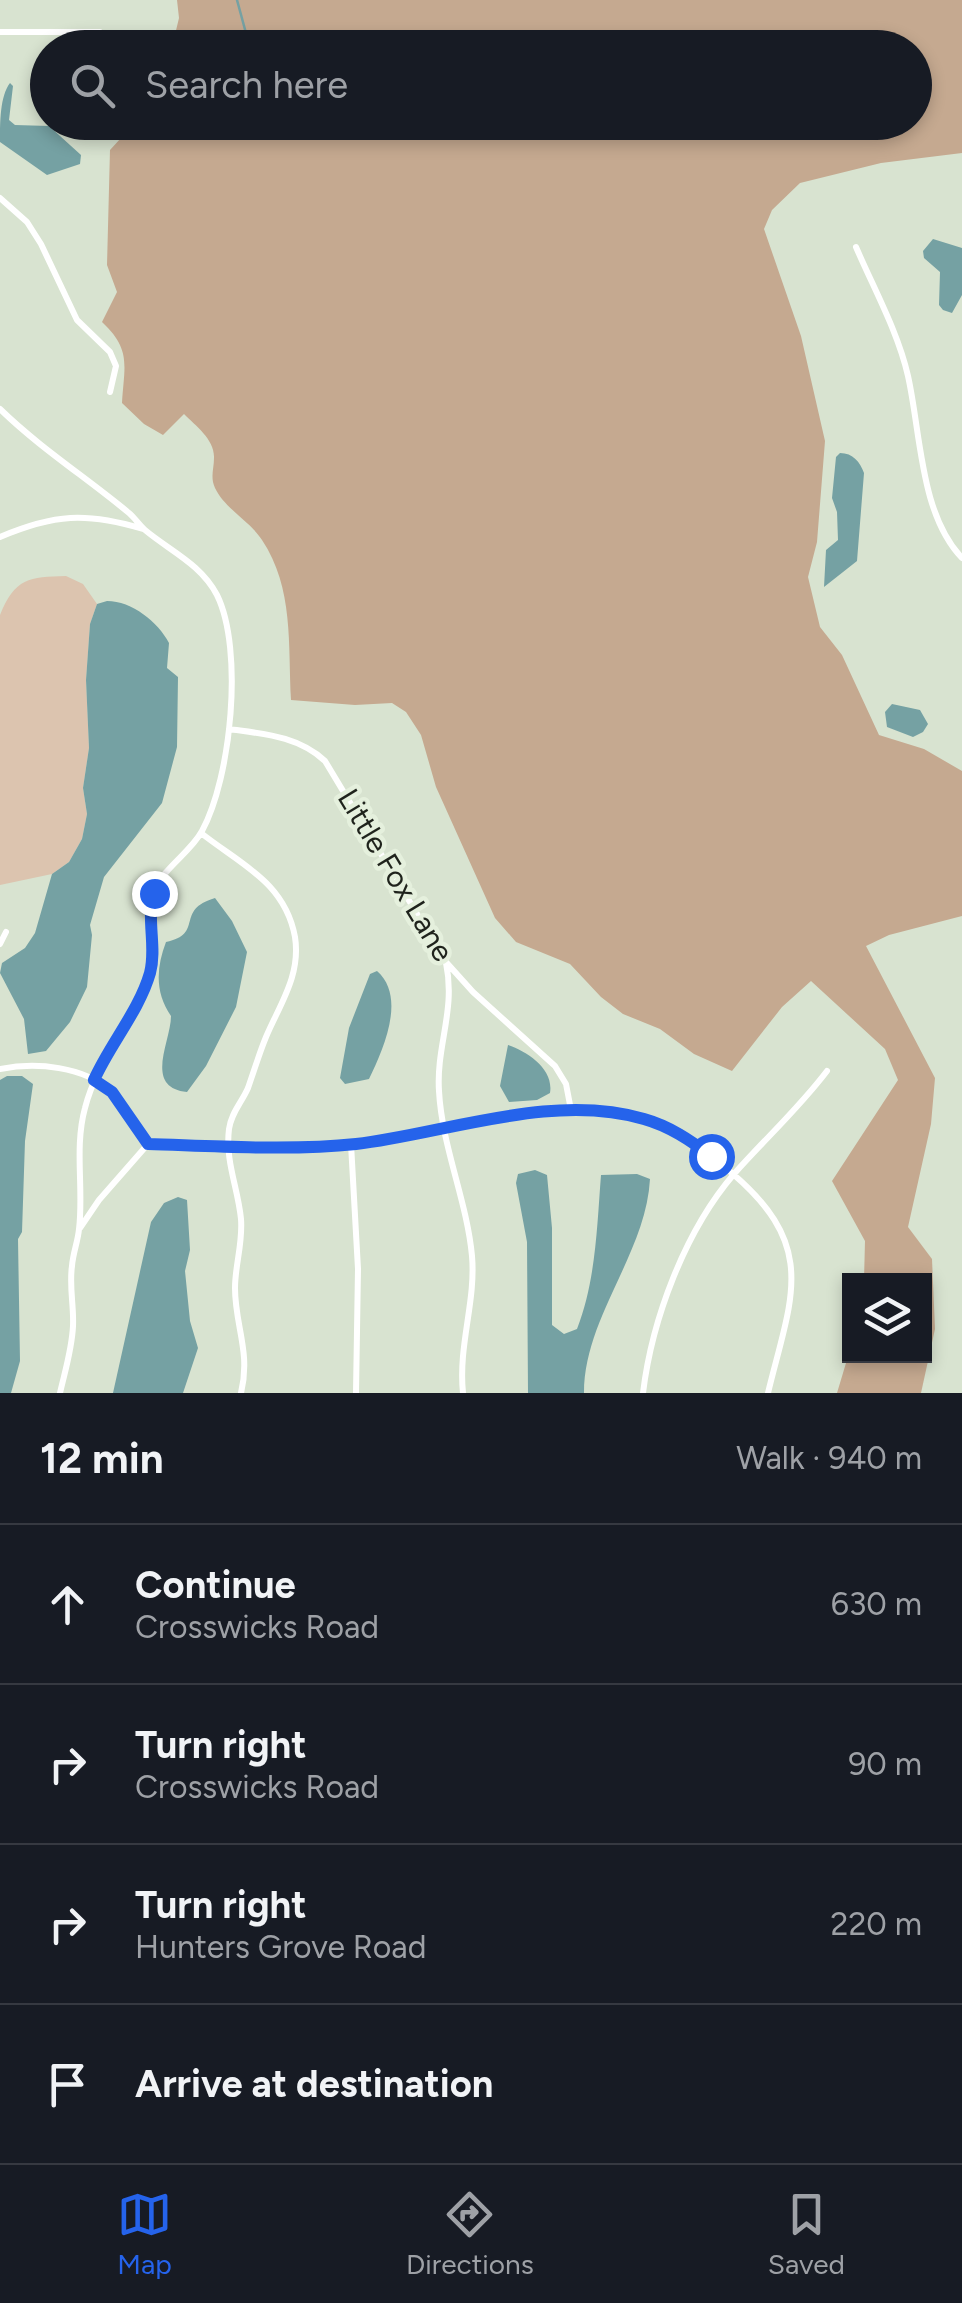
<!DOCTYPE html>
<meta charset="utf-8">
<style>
body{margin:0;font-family:Figtree,sans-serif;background:#20242c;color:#f1f3f6}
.controls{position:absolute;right:30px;bottom:30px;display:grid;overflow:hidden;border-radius:0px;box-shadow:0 5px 15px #0003}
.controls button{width:90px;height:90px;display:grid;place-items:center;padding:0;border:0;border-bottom:2px solid #363941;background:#171b24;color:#f1f3f6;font:50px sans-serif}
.stop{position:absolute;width:30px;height:30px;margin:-22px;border:8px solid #2563eb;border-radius:50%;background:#fff}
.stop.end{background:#2563eb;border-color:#fff;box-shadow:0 2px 10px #0008}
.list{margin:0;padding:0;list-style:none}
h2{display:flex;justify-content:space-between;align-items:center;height:130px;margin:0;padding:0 40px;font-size:42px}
h2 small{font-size:32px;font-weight:400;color:#9ea1a6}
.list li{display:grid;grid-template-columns:65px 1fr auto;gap:30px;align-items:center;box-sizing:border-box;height:160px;padding:0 40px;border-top:2px solid #363941}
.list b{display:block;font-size:38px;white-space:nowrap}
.list p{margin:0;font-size:32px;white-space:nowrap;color:#9ea1a6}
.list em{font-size:32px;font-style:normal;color:#9ea1a6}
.icon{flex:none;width:55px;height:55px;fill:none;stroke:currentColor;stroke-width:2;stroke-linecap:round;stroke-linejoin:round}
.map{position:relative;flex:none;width:962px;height:1393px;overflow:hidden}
.search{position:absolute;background:#171b24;box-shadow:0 5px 15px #0003;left:30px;right:30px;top:30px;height:110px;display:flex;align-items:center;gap:25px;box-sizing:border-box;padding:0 35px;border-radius:55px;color:#9ea1a6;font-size:38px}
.sheet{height:770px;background:#171b24}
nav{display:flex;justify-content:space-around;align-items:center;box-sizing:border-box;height:140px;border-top:2px solid #363941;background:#171b24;font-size:28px;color:#9ea1a6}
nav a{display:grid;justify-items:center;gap:5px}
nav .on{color:#2563eb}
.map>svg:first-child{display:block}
</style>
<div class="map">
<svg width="962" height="1393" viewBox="0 0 962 1393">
<rect width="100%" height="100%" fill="#d8e3d0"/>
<path fill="#dcc4af" d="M66,576l17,8 14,20 -7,20 -4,56 3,68 -6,40 4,26 -5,25 -13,23 -17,12 -52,11v-270c15,-37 29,-38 66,-39z"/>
<path fill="#c5a990" d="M177,0h785v153l-81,10 -81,20 -28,27 -8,19 37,107 24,105 -8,101 -9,35 12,50 22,28 37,80 45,14 38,22v145l-73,19 -23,11 69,132 -4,46 -23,103 24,32 3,70 -14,64h-84l12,-40 75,3v-76h-60l1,-39 -33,-60 66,-101 -13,-31 -74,-68 -29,26 -50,64 -38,-17 -34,-25 -37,-15 -22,-17 -31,-33 -54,-22 -21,-24 -59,-131 -15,-52 -15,-23 -14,-9 -37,2 -64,-5c-3,-55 3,-112 -29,-160 -12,-19 -37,-31 -47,-52 -5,-11 -1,-19 -1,-30 1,-18 -18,-32 -30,-44l-21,21 -19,-11 -22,-21c2,-37 10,-53 -20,-81l15,-30 -10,-27 3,-115 11,-12 28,-15 765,-1v-74l-742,-1 7,-29z"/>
<path fill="#75a1a3" d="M10,83l3,3 -4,34 6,5 34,1 32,29 -1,9 -33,11 -47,-33c0,-20 0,-46 10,-59z
M933,239l29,9v47l-10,18 -9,-3 -4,-5 1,-33 -16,-14 -1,-7z
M840,453c13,0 20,9 24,20l-7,88 -33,26 2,-37 12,-10 -1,-28 -5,-14 4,-41z
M107,601c25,0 51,21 62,42l-2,25 11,9 -1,70 -15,56 -58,74 -14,48 2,10 -5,52 -17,35 -24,29 -18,3 -4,-35 -24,-46 2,-10 23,-15 10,-15 17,-59 17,-12 13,-23 5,-25 -4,-26 6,-40 -3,-68 4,-56 7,-20z
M892,704l28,6 8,14 -5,8 -10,5 -26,-10 -2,-15z
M215,898l17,23 15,31 -11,55 -30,59 -19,26c-44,-5 -16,-50 -16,-76 -16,-23 -15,-48 -5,-74 39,-8 8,-32 49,-44z
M377,971c30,26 6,79 -8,108l-24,5 -5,-6 9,-50 21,-54z
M508,1045c20,7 46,24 42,48l-13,7 -28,2 -9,-16z
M7,1076h15l11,8 -8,57 -3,91 -4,7 2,122 -9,32h-11v-313z
M535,1170l12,5 5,53v97l12,9 13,-5c19,-49 20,-103 24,-154l36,-1 13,5c-4,75 -66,138 -66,214h-56l-1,-151 -11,-59 2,-9z
M178,1197l9,3 3,50 -5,21 5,50 8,27 -15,45h-70l38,-171 13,-19z"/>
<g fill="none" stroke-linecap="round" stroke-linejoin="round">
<path stroke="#75a1a3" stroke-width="2.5" d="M237,0l13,48"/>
<path stroke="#fff" stroke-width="6" d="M0,32h100l12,16
M0,198l27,24 14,22 36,76 33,32 6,14 -6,26
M856,247c18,42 42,85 52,129 13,58 12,138 54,182
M0,409c40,39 87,69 129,104 6,5 10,12 16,17 25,21 56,34 72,65 27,55 14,183 -15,236 -12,22 -37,35 -47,59 -12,30 3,60 -7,89 -16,46 -51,81 -63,129 -11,40 -1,81 -6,121 -1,12 -6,24 -7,37 -3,20 2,40 1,60 -1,23 -8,45 -13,67
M0,537c54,-23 86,-25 143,-8
M229,729c35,5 69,7 96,32l121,201 27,30 82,74 11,18 5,26
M201,833c39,31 84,49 94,104 6,38 -15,67 -29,100 -7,17 -12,34 -18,51 -6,14 -17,25 -19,41 -4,32 9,59 12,90 2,24 -6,46 -6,69 0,38 16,64 6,105
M0,944l6,-12
M446,963c10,47 -10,83 -7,128 3,56 28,110 33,165 4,46 -14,89 -9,137
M0,1069c36,-7 84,-3 112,23 15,14 26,34 36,52 67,2 137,6 204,0 101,-8 224,-63 320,-14 23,11 42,28 61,44 86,74 58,124 35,219
M351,1144l7,125 -2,124
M80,1228l19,-28 49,-56
M643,1393c9,-74 42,-162 91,-219 31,-35 65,-66 93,-103"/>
</g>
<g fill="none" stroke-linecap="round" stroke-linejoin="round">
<path stroke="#2563eb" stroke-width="12" d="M154,893c-8,27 3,54 -4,80 -11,38 -40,71 -56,107l18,12 36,52c65,2 143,7 208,0 91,-11 197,-52 288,-25 25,7 46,21 67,37"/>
</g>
<g text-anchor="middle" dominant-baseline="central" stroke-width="9" stroke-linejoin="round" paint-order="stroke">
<g font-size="30" fill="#1f231c" stroke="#e5f0dd">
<text transform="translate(396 875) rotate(59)">Little Fox Lane</text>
</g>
</g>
</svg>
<div class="controls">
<button><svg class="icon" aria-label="layers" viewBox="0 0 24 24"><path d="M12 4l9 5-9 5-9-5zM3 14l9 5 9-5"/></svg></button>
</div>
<div class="stop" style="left:711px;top:1156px"></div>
<div class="stop end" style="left:154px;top:893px"></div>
<div class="search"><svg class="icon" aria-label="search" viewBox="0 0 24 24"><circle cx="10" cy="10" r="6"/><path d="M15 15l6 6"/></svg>Search here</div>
</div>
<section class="sheet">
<h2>12 min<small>Walk · 940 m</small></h2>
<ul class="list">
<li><svg class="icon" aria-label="ahead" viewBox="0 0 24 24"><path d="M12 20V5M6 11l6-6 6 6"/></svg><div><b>Continue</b><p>Crosswicks Road</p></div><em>630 m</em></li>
<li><svg class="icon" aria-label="right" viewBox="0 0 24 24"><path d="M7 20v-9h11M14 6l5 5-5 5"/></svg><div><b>Turn right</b><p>Crosswicks Road</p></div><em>90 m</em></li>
<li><svg class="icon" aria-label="right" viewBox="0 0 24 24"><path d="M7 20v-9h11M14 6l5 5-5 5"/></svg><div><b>Turn right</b><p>Hunters Grove Road</p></div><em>220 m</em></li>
<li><svg class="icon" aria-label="arrive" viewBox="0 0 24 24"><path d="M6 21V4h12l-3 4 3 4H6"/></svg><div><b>Arrive at destination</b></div></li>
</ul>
</section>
<nav>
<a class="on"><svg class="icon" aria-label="map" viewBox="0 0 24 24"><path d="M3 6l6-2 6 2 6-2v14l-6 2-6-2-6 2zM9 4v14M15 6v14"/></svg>Map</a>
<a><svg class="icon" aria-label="directions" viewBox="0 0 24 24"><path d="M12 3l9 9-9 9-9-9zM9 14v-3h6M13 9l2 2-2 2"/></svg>Directions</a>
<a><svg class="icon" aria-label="saved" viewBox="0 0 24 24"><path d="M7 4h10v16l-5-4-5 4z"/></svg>Saved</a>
</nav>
